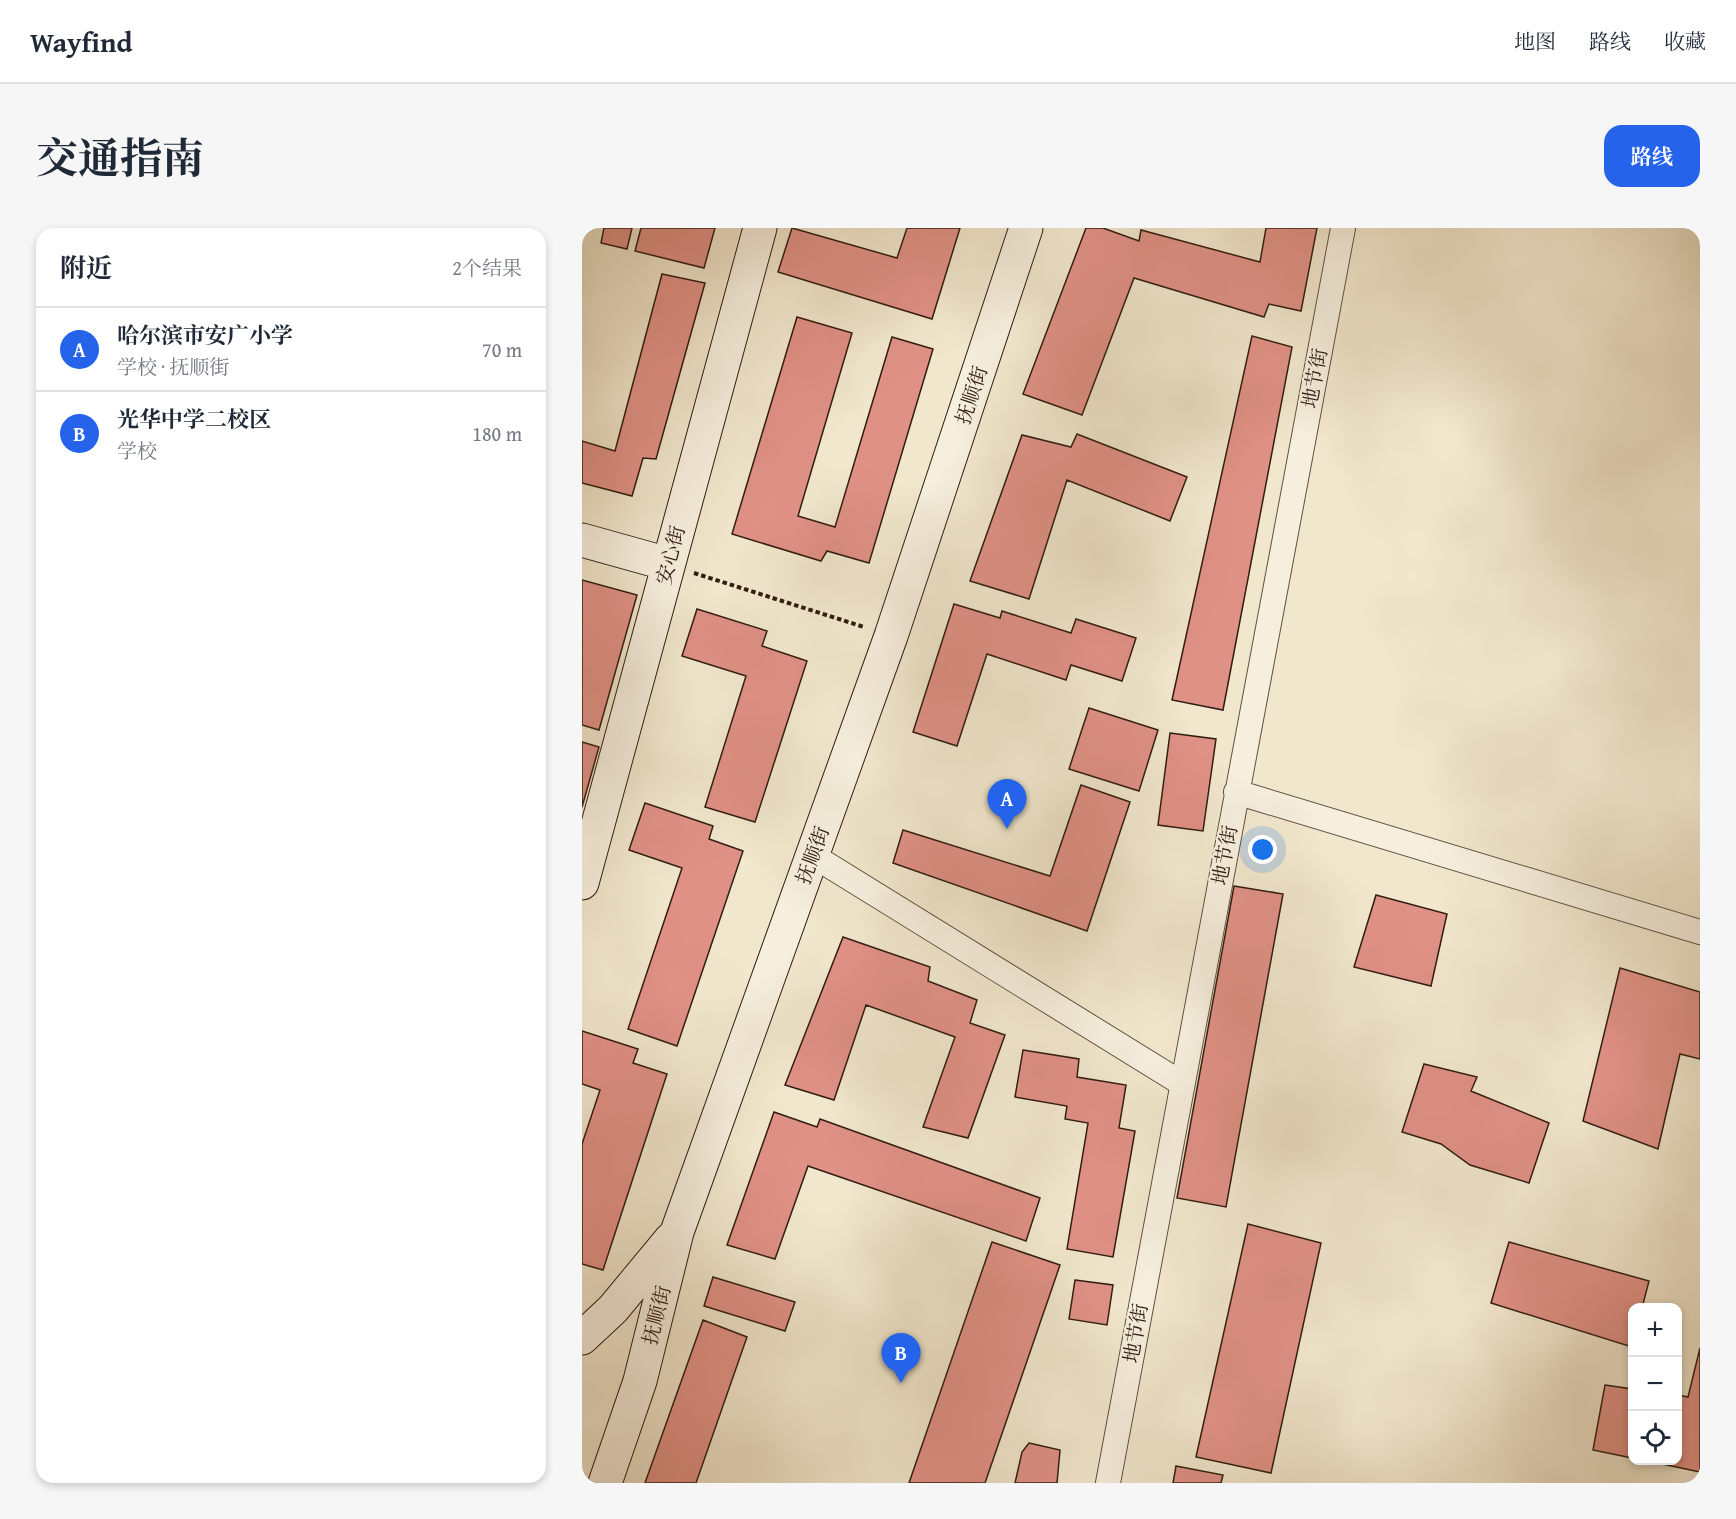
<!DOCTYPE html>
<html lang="zh">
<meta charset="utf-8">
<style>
body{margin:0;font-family:"Gentium Book Plus","Noto Serif SC",serif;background:#f6f6f7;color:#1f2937}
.controls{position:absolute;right:18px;bottom:18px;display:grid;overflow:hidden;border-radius:12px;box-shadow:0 3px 9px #0003}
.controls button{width:54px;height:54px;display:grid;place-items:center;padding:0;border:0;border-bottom:2px solid #e0e1e3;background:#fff;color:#1f2937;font:30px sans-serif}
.you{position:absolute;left:681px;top:622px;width:21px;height:21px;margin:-15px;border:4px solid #fff;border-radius:50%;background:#1a73e8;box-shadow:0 0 0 9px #1a73e833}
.badge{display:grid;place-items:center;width:39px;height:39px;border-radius:50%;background:#2563eb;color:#fff;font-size:20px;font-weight:700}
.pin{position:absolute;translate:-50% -50px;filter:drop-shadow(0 2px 3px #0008)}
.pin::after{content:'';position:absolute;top:32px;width:21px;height:18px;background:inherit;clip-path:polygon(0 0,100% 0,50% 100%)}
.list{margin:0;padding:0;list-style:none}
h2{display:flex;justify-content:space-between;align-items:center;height:78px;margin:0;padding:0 24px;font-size:26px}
h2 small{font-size:20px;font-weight:400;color:#747a83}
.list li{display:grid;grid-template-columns:39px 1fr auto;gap:18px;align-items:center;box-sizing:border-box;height:84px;padding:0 24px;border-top:2px solid #e0e1e3}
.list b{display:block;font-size:22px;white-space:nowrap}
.list p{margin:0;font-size:20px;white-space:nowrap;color:#747a83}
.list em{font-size:20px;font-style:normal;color:#747a83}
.icon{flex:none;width:33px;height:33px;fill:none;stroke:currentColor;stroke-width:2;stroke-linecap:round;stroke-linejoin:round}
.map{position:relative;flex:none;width:1118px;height:1255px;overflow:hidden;border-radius:18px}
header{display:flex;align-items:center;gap:36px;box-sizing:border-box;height:84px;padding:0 30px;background:#fff;border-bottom:2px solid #e0e1e3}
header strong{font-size:28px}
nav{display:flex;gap:33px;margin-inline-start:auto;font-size:21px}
.intro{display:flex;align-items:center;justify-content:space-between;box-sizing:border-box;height:144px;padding:0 36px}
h1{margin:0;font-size:42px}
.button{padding:15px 27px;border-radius:18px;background:#2563eb;color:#fff;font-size:21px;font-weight:700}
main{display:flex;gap:36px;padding:0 36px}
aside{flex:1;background:#fff;border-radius:18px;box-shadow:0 3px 9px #0003}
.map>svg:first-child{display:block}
</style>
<header>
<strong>Wayfind</strong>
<nav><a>地图</a><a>路线</a><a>收藏</a></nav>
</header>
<div class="intro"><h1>交通指南</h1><a class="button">路线</a></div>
<main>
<aside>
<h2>附近<small>2个结果</small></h2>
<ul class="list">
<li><span class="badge">A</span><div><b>哈尔滨市安广小学</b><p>学校 · 抚顺街</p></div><em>70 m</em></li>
<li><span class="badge">B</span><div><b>光华中学二校区</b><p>学校</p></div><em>180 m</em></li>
</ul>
</aside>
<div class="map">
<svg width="1118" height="1255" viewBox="0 0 1118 1255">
<rect width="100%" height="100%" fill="#f1e7cd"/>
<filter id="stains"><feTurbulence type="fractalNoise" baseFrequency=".00333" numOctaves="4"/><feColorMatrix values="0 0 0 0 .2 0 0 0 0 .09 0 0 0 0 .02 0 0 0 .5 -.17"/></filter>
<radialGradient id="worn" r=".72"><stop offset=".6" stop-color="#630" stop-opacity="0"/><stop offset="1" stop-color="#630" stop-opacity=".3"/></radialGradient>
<path fill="#e09186" stroke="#321c11" stroke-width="1.5" d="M22,0h28l-5,21 -26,-6z
M59,0h74l-11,40 -69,-17z
M210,0l105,30 10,-30h53l-28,91 -154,-47z
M504,0h17l36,13 2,-11 119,32 6,-34h51l-16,83 -32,-7 -5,13 -130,-39 -52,137 -59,-21z
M80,46l43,9 -49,176 -13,-1 -11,38 -50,-13v-42l33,10z
M215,89l55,16 -54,183 37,11 57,-190 41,12 -64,214 -42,-12 -6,10 -89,-27z
M670,108l40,11 -69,363 -51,-10z
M495,206l110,43 -17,44 -103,-41 -38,119 -59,-18 52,-146 49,12z
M0,352l55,15 -38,135 -17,-5z
M372,376l46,14 2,-7 69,22 5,-14 60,19 -14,43 -51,-16 -5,15 -79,-26 -30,92 -44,-14z
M115,381l70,22 -5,15 45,15 -52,161 -50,-15 41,-131 -64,-20z
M507,480l69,22 -19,61 -70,-22z
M588,505l46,6 -13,92 -45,-6z
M0,514l17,5 -17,60z
M499,557l49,17 -43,129 -194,-68 10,-33 147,46z
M63,575l68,23 -4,13 34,12 -66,195 -49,-17 54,-161 -53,-18z
M652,658l49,8 -57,313 -49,-9z
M794,667l71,19 -16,72 -77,-19z
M261,709l87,30 -2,14 49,19 -7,23 35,12 -37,103 -45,-11 32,-90 -89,-32 -32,95 -49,-15z
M1038,740l80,24v67l-20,-5 -22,95 -75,-28z
M0,803l56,18 -5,14 34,11 -64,196 -21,-6v-120l18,-54 -18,-6z
M441,822l56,9 -2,18 49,8 -7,43 16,3 -22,126 -46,-8 21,-126 -23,-4 2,-13 -52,-9z
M842,836l53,13 -6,14 78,32 -20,60 -59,-18 -29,-21 -39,-12z
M192,884l43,15 3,-8 220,79 -14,43 -218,-75 -33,93 -48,-14z
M666,996l73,19 -50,230 -75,-16z
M410,1014l68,23 -75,218h-76z
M927,1014l140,39 -7,27h-10v39l-141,-44z
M131,1049l82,25 -10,29 -81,-25z
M493,1052l38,5 -6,40 -38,-6z
M121,1092l44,17 -51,146h-51z
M1118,1120v124l-57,-12h35v-65l10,2z
M1023,1157l27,4v69l-39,-8z
M447,1215l31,7 -3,33h-42l7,-31z
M594,1238l47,9 -2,8h-48z"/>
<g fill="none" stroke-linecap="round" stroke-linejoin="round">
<defs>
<path id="street" d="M654,564l464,140
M230,627l369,228
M526,1255l235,-1255"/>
<path id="secondary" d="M0,312l86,24
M0,655l178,-655
M0,1110l31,-29 58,-70
M23,1255l35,-102 37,-149 214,-596 135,-408"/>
</defs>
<use href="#street" stroke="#624f40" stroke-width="26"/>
<use href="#secondary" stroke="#321c11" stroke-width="35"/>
<path stroke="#321c11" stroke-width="4" stroke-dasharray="4.5 3" stroke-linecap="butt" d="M112,345l170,54"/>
<use href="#street" stroke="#f6efde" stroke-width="24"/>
<use href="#secondary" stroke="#f6efde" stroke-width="33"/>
</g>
<g text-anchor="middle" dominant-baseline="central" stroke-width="4.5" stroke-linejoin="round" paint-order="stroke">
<g font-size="20" fill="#321c11" stroke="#f6efde">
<text transform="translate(732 150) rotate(-79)">地节街</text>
<text transform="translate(389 167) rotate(-72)">抚顺街</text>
<text transform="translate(88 327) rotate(-75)">安心街</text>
<text transform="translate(230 627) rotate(-70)">抚顺街</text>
<text transform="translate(642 627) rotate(-79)">地节街</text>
<text transform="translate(74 1087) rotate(-76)">抚顺街</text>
<text transform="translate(553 1105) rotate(-80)">地节街</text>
</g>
</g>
<rect width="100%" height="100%" filter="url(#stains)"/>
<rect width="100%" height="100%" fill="url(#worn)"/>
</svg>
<div class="controls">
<button>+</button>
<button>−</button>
<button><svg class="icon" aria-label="locate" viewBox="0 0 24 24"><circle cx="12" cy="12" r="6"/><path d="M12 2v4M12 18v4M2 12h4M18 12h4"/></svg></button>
</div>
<div class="you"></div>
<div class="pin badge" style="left:425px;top:601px">A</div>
<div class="pin badge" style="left:319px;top:1155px">B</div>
</div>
</main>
